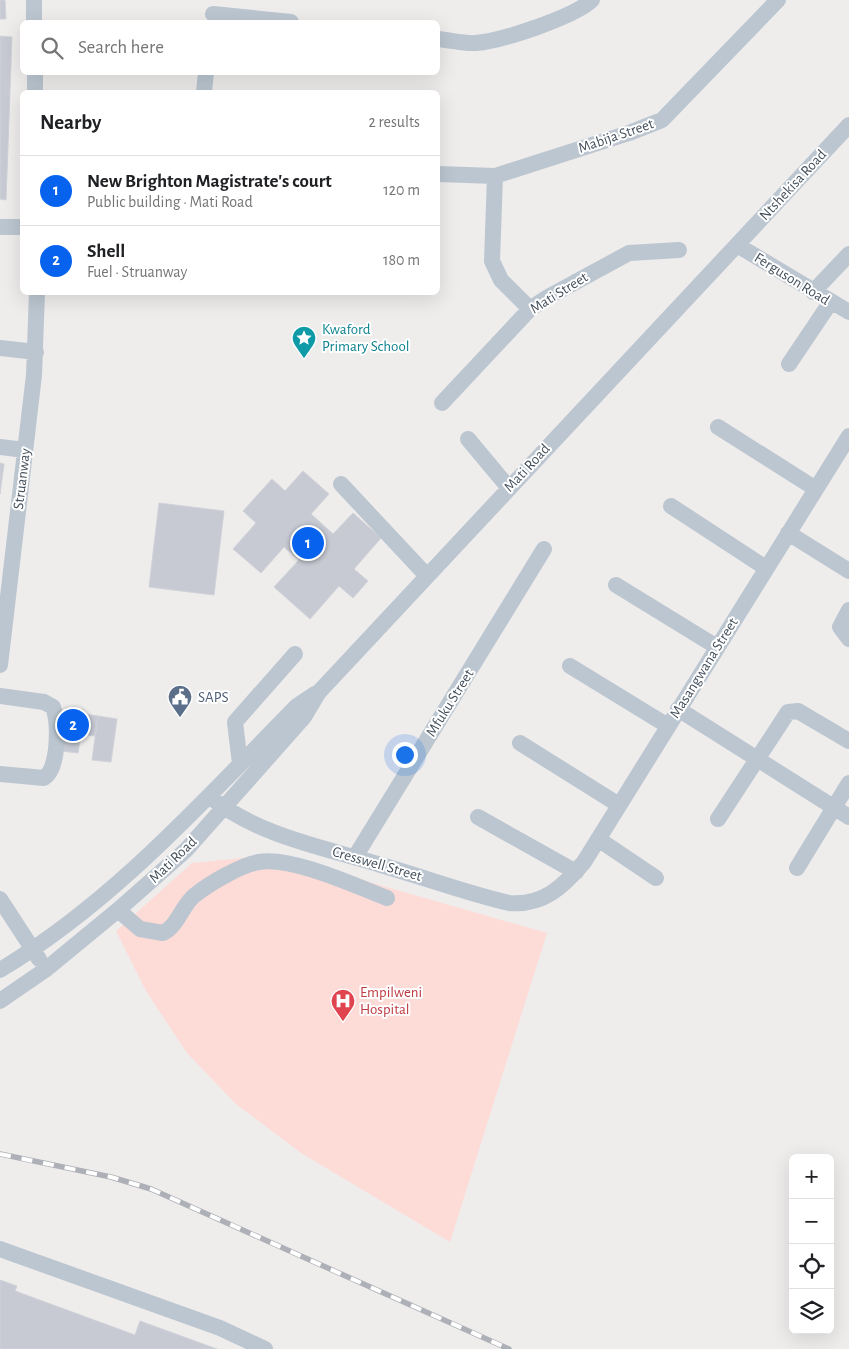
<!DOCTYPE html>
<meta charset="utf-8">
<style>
body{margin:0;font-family:"Alegreya Sans",sans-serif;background:#f6f6f6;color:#202124}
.controls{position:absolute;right:15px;bottom:15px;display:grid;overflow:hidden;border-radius:8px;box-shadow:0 5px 20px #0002}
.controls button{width:45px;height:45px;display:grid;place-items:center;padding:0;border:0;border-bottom:1px solid #e0e0e0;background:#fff;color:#202124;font:25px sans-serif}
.you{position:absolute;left:404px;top:754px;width:18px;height:18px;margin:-12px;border:4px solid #fff;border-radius:50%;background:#1a73e8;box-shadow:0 0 0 8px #1a73e833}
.badge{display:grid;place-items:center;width:32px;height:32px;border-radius:50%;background:#0763ee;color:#fff;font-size:16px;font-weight:700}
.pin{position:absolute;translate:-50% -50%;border:2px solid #fff;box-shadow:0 1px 5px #0006}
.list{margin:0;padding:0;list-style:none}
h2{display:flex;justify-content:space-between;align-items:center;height:65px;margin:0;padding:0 20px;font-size:21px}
h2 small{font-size:16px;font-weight:400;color:#757577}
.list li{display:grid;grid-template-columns:32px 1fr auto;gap:15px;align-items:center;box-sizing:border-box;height:70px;padding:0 20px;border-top:1px solid #e0e0e0}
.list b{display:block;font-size:19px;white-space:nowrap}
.list p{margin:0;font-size:16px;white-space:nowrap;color:#757577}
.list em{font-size:16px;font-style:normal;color:#757577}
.icon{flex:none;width:28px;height:28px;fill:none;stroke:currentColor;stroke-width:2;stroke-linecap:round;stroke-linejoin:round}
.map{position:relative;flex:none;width:849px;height:1349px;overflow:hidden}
.search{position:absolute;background:#fff;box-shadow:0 5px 20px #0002;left:20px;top:20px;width:420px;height:55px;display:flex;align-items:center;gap:12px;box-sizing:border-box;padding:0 18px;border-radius:8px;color:#757577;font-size:19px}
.panel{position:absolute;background:#fff;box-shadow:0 5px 20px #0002;left:20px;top:90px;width:420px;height:205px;border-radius:8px}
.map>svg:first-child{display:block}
</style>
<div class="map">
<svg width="849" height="1349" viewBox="0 0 849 1349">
<rect width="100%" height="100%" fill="#efecec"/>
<path fill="#fddcd8" d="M275,855l272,78 -97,309 -149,-89 -65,-49 -49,-51 -41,-62 -30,-60 76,-68z"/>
<path fill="#c7cad3" stroke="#cfd2d9" d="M0,0h5l1,19h-6z
M0,36l12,1 -6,163 -6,-1z
M0,463l4,1 -4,30z
M303,471l26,23 -18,20 22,20 20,-21 28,25 -27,31 14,12 -15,17 -14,-12 -29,33 -36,-32 25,-27 -15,-13 -23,26 -28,-24 23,-26 -13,-12 29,-32 13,12z
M159,503l65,8 -10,84 -65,-8z
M66,708l18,2 -1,4 15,2 -3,20 -14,-2 -3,19 -17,-2z
M98,716l19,3 -6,43 -19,-2z
M0,1280l17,6 -2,5 120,44 5,-14 77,28h-217z"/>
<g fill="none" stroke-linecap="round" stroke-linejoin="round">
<path stroke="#bbc6d0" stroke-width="16" d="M34,0v22
M213,14l78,8
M438,39c12,1 26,5 38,4 26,-2 98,-26 116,-43
M35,72v20
M204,92l2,-20
M438,174l57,2 134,-43 33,-13 116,-120
M495,176l-3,85 9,19 29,29
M0,227h22
M737,245l112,67
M813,292l36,-38
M0,348l36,4
M789,364l41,-61
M442,403l88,-94 18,-12 81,-44 50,-3
M718,427l98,62
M468,439l41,49
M0,447l25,3
M341,484l86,92
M671,506l95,62
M788,533l61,38
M616,585l101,62
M849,610l-9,17 9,12
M0,665l34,-290 3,-83
M570,666l98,60
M0,696l44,6 9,5c6,16 6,62 -9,71l-44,-4
M678,709l171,108
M520,743l99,62
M240,764l-5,-42 60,-68
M209,796c49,40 113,51 172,69 42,12 85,28 128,38 34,3 54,-16 75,-41l265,-426
M478,817l98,55
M718,819l70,-107 10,-1 51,30
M598,839l58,39
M355,857l189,-308
M797,868l52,-85
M0,899l39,60
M118,910l22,19 23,4c15,-7 19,-28 32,-38 15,-12 46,-30 64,-33 32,-6 97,24 128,36
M0,970c115,-69 204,-170 297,-264l18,-12
M0,1001l45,-31 73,-60 68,-60 118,-133 15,-25 530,-567
M0,1249l220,79 45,21"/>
<defs>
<path id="rail" d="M0,1154l111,23 40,12 358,160"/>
</defs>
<use href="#rail" stroke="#adb1b7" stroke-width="5.5"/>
<use href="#rail" stroke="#fff" stroke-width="4" stroke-dasharray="11" stroke-linecap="butt"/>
</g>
<defs>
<symbol id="sight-pin" viewBox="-11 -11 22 30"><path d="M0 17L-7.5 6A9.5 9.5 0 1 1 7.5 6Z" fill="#0f9aa8" stroke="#fff"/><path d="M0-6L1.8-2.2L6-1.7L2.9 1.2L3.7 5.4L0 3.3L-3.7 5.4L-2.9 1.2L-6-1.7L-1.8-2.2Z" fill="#fff"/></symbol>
<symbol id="civic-pin" viewBox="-11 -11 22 30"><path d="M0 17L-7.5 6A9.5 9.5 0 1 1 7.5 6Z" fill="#5c6f8a" stroke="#fff"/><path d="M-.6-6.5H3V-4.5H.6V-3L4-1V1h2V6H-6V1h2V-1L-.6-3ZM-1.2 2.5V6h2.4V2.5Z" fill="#fff"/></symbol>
<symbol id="hospital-pin" viewBox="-11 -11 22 30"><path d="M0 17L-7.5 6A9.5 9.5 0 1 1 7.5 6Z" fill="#e0444e" stroke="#fff"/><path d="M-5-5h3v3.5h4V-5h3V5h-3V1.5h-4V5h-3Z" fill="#fff"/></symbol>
</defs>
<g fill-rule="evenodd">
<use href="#sight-pin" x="290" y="324" width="28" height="38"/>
<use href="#civic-pin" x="166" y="683" width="28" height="38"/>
<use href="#hospital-pin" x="329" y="987" width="28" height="38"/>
</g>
<g text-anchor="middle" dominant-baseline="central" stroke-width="4" stroke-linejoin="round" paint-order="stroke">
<g font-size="15" fill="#434f5b" stroke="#fff">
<text transform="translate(616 136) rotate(-19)">Mabija Street</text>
<text transform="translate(793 185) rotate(-47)">Ntshekisa Road</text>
<text transform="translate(792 279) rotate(32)">Ferguson Road</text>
<text transform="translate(559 293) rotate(-32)">Mati Street</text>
<text transform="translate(527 468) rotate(-47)">Mati Road</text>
<text transform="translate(22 479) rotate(-83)">Struanway</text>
<text transform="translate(704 668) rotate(-58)">Masangwana Street</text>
<text transform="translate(450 703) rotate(-58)">Mfuku Street</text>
<text transform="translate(173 860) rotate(-44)">Mati Road</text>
<text transform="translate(377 864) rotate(16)">Cresswell Street</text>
</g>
<g font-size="15" fill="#0d838f" stroke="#fff" text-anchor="start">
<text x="322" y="329">Kwaford<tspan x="322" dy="17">Primary School</tspan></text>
</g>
<g font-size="15" fill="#4e5e75" stroke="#fff" text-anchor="start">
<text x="198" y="697">SAPS</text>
</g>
<g font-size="15" fill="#be3a42" stroke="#fff" text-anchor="start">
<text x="360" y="992">Empilweni<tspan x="360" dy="17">Hospital</tspan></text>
</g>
</g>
</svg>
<div class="controls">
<button>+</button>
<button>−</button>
<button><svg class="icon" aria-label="locate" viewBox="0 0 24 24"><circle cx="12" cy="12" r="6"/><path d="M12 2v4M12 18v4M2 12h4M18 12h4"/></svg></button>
<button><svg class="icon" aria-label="layers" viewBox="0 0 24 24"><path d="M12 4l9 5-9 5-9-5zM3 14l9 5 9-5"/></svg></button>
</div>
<div class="you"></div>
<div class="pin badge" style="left:308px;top:543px">1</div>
<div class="pin badge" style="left:73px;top:725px">2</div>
<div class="search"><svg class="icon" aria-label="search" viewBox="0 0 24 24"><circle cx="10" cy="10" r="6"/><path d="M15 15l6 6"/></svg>Search here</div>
<section class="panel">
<h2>Nearby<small>2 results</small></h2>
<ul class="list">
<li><span class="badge">1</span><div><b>New Brighton Magistrate's court</b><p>Public building · Mati Road</p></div><em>120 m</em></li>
<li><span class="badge">2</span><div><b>Shell</b><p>Fuel · Struanway</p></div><em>180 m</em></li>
</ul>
</section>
</div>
